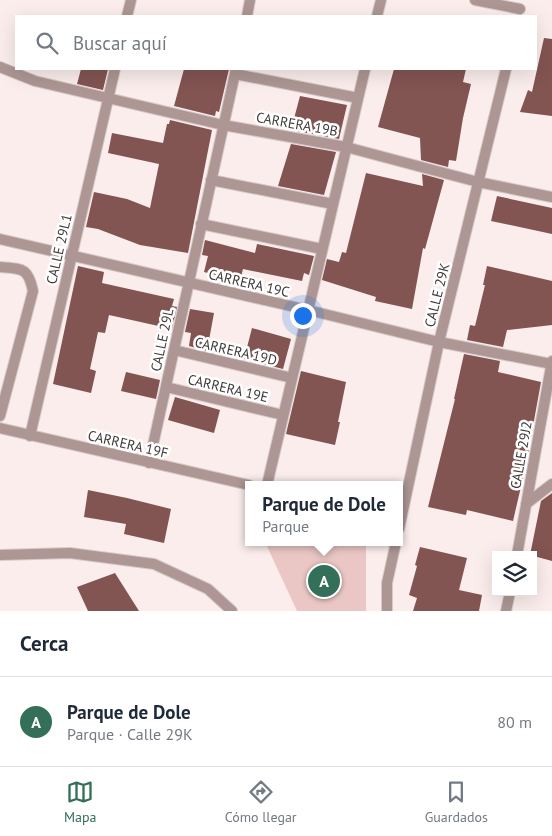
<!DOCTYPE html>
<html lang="es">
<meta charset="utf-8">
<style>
body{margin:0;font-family:"PT Sans",sans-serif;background:#f6f6f7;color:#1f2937}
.controls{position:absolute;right:15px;bottom:15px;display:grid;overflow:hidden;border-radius:0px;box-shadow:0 5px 20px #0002}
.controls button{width:45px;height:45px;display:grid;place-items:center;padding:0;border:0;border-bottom:1px solid #e0e1e3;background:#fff;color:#1f2937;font:25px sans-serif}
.you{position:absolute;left:302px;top:315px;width:18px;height:18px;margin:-12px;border:4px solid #fff;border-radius:50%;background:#1a73e8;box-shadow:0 0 0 8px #1a73e833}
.badge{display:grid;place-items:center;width:32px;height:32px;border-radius:50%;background:#346f59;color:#fff;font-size:16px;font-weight:700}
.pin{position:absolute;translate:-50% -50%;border:2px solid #fff;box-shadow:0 1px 5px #0006}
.popup{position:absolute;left:245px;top:481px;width:158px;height:65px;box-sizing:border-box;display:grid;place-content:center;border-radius:0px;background:#fff;filter:drop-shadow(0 1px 4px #0005);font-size:16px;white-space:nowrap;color:#747a83}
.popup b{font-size:19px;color:#1f2937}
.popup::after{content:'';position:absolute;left:50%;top:100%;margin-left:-10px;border:10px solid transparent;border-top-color:#fff}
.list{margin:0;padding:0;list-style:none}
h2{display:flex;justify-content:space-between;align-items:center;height:65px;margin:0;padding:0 20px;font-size:21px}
h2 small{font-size:16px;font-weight:400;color:#747a83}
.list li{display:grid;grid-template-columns:32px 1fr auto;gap:15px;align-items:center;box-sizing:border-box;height:90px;padding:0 20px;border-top:1px solid #e0e1e3}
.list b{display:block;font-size:19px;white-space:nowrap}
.list p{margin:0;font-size:16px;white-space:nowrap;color:#747a83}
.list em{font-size:16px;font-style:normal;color:#747a83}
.icon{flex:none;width:28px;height:28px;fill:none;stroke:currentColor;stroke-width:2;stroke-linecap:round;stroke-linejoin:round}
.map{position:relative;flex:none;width:552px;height:611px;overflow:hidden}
.search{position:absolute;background:#fff;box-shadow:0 5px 20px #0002;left:15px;right:15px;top:15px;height:55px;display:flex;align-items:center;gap:12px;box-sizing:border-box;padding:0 18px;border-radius:0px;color:#747a83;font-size:19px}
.sheet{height:155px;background:#fff}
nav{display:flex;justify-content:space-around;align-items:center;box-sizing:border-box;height:70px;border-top:1px solid #e0e1e3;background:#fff;font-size:14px;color:#747a83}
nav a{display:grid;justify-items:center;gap:2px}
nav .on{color:#346f59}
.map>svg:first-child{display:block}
</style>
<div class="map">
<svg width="552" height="611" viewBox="0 0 552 611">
<rect width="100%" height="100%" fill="#faedec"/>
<path fill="#eac7c4" d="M265,542h101v69h-69z"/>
<path fill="#825452" d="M544,38l8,1v77l-32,-4 8,-22 4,2z
M81,69h27l-5,21 -26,-6z
M184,69h45l-10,43 -3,-1 -1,5 -41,-10z
M394,69h72l-3,13 8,2 -8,34 -7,43 -7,-1 -1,7 -27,-7 -1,-22 -42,-11z
M300,96l47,9 -8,34 -48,-9z
M170,120l42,10 -24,123 -48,-8 -42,-16 -12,-2 8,-35 33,7 23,9 9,-44 -51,-11 4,-20 51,10 4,-19h2z
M291,144l45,8 -12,43 -46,-9z
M366,173l57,13 -1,-12 22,6 -19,69 -2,-1 -11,61 -37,-8 1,-4 -54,-17 5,-21 12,3 3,-10 4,1z
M497,196l55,12v26l-61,-13z
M205,240l50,13 2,-9 57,12 -5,19 -5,-2 -2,8 -59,-12 -3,12 -36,-9 4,-16 -6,-1z
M78,266l26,6 -2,11 72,16 -2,7 5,1 -5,22 -63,-14 -4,18 -7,-1 -8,37 6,2 -5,22 -38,-9z
M487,266l65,15v44l-45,5 -4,17 -36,-7 3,-15 5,1 10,-41h-2z
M190,309l24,4 -7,38 -18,-5 2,-13 -6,-1z
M252,328l39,11 -8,30 -39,-10z
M464,354l36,7 -2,11 43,10 -15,83 -13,56 -46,-11 -1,5 -38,-8 27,-108h-1z
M301,371l45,11 -8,40h2l-5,23 -49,-11z
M126,372l34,8 -4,19 -35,-8z
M175,397l45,13 -6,23 -46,-13z
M88,490l39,8 44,11 -7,34 -40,-9 2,-10 -42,-7z
M552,493v68l-22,-6 11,-54z
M420,547l47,11 -8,32 23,5 -3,16h-66l4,-13 -8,-3 8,-29 -2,-1z
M115,573l24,38h-51l-11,-24z"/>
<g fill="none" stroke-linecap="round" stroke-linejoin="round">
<defs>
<path id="service" d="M0,267c22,2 28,0 33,24l-33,125
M0,555l70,-2 84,11 54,25 24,22"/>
<path id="minor" d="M475,0l45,9
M127,16l4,-16
M247,16l3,-16
M377,16l4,-16
M0,67l35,14 188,44 123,22 132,35 74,15
M235,74l123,24
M211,180l122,24
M201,224l121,25
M0,239l308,71 131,32 113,22
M174,350l118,28
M166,387l117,28
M0,428l249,57
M30,436l85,-367
M149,463l87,-394
M267,485l98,-416
M526,504l26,-20
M399,529l40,-187 67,-273
M517,555l35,-194
M387,611v-28l9,-41
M506,611l4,-19"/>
</defs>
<use href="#service" stroke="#d5c9c9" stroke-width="12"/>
<use href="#minor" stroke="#d5c9c9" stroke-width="12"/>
<use href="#service" stroke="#ad9694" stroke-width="10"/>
<use href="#minor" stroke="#ad9694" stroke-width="10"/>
</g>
<g text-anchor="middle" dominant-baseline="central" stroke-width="5" stroke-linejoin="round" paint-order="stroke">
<g font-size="14" fill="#403b3b" stroke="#fff">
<text transform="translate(297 124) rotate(10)">CARRERA 19B</text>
<text transform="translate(59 249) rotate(-77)">CALLE 29L1</text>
<text transform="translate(249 283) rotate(13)">CARRERA 19C</text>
<text transform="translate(437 295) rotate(-76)">CALLE 29K</text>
<text transform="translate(162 340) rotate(-78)">CALLE 29L</text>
<text transform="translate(236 351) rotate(13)">CARRERA 19D</text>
<text transform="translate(228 388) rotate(13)">CARRERA 19E</text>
<text transform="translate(128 444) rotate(13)">CARRERA 19F</text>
<text transform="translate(521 455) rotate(-80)">CALLE 29J2</text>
</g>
</g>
</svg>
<div class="controls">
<button><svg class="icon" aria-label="layers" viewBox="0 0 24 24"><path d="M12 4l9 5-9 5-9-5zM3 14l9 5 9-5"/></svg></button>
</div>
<div class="you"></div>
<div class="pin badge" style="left:324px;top:581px">A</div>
<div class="popup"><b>Parque de Dole</b>Parque</div>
<div class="search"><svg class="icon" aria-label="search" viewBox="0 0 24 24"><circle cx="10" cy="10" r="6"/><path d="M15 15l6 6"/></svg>Buscar aquí</div>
</div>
<section class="sheet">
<h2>Cerca<small></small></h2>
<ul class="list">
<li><span class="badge">A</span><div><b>Parque de Dole</b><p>Parque · Calle 29K</p></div><em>80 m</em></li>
</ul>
</section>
<nav>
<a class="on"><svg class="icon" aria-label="map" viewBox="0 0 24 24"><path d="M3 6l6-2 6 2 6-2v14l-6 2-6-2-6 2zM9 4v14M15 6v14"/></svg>Mapa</a>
<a><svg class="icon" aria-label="directions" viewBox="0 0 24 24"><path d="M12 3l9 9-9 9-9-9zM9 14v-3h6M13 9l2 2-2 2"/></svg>Cómo llegar</a>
<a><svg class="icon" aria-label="saved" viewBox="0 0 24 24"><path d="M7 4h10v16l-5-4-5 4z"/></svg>Guardados</a>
</nav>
